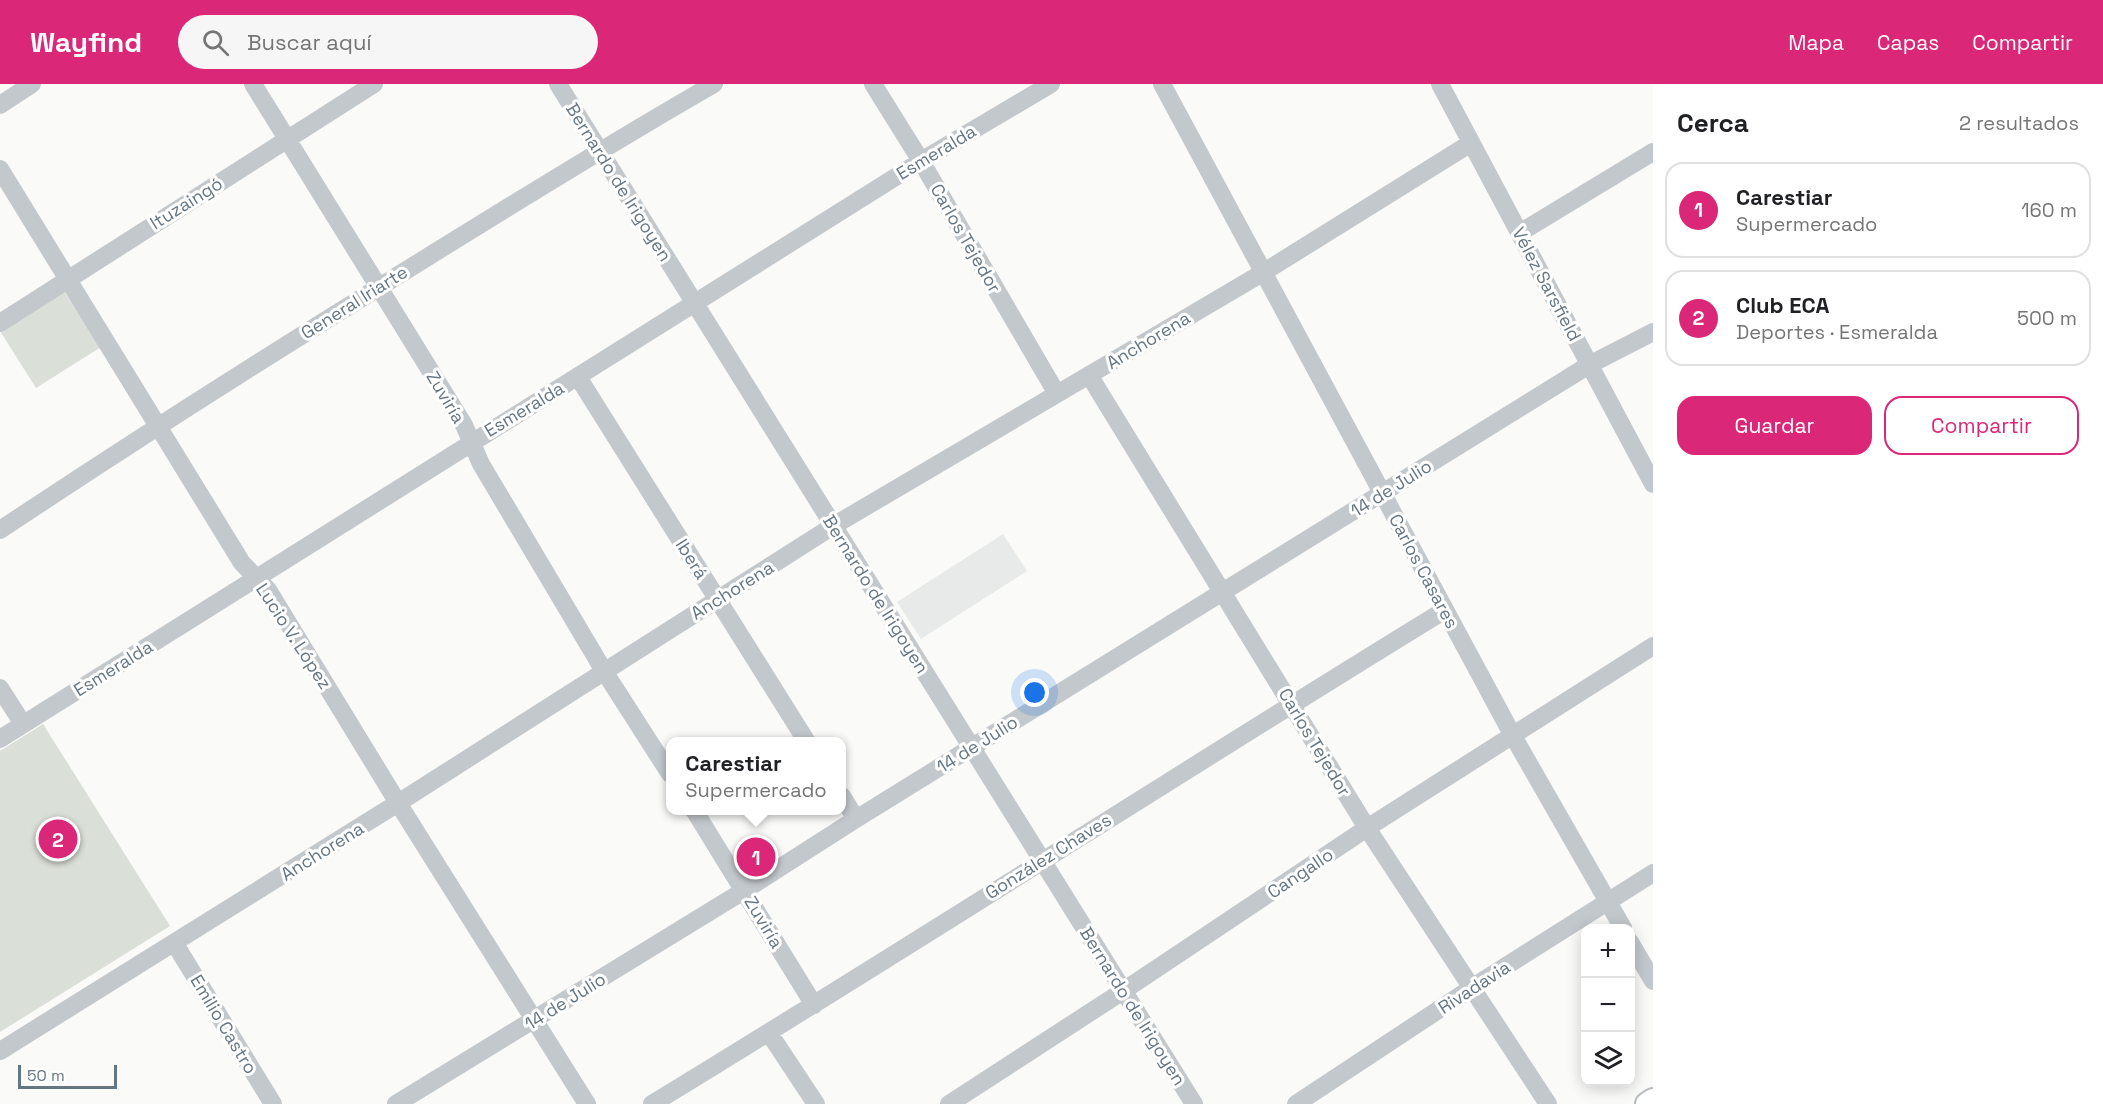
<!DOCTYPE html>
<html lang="es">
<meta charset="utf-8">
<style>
body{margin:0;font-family:"Space Grotesk",sans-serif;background:#f6f6f6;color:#202124}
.controls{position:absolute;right:18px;bottom:18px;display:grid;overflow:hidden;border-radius:12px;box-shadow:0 3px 15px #0003}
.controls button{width:54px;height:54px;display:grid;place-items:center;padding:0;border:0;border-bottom:2px solid #e0e0e0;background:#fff;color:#202124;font:30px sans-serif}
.scale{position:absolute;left:18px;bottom:15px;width:99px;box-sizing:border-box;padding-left:6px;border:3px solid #657683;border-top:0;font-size:16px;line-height:21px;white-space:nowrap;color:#657683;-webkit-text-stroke:4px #fff;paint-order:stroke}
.you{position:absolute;left:1035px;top:609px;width:21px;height:21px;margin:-15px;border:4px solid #fff;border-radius:50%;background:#1a73e8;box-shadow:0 0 0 9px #1a73e833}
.badge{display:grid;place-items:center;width:39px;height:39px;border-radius:50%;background:#db2777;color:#fff;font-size:20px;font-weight:700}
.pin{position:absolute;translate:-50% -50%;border:3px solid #fff;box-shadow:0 2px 6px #0006}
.popup{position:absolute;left:666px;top:653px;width:180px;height:78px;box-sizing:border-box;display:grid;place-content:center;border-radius:12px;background:#fff;filter:drop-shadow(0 2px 4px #0005);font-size:20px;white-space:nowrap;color:#757577}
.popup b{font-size:22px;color:#202124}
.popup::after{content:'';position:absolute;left:50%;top:100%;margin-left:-12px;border:12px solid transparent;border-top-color:#fff}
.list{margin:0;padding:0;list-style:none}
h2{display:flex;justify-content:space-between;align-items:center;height:78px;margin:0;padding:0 24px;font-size:26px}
h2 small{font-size:20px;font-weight:400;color:#757577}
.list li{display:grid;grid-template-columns:39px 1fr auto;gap:18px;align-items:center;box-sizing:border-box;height:96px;margin:0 12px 12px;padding:0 12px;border:2px solid #e0e0e0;border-radius:18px}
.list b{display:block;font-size:22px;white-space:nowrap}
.list p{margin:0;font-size:20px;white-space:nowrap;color:#757577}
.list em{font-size:20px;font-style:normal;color:#757577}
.actions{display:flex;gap:12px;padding:18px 24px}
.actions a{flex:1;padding:14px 0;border:2px solid #db2777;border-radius:18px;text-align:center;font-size:21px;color:#db2777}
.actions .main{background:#db2777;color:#fff}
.icon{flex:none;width:33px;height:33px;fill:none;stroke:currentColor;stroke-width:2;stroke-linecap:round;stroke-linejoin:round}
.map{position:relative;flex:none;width:1653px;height:1020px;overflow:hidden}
header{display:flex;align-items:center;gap:36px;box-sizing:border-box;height:84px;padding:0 30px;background:#db2777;color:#fff}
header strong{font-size:28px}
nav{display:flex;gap:33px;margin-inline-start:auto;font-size:21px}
.search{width:420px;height:54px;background:#f6f6f6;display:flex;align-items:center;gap:15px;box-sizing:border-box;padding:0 21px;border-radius:33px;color:#757577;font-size:22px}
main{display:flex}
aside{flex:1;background:#fff}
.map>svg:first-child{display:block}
</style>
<header>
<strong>Wayfind</strong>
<div class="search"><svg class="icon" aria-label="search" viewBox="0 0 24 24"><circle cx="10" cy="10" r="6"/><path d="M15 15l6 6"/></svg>Buscar aquí</div>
<nav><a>Mapa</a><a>Capas</a><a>Compartir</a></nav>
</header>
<main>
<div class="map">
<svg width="1653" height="1020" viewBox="0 0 1653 1020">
<rect width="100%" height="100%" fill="#fafaf8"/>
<path fill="#e8e9e9" d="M1003,450l24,37 -106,68 -24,-37z"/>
<path fill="#dadfd7" d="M63,206l38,57 -65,41 -36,-57z
M43,640l127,202 -170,106v-281z"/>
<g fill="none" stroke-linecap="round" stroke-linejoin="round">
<defs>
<path id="major" d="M1647,1020l6,-4"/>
</defs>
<use href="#major" stroke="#b5babe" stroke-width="26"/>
<path stroke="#c3c8cc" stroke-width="18" d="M253,0l211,341 17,39 123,207 66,103
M558,0l636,1020
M873,0l48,77 136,233
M1162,0l351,652 110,192
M1440,0l213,400
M0,21l32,-21
M0,85l242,394 26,27 130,213 189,301
M1521,148l132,-80
M0,239l374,-239
M1089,291l278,453 181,276
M578,293l229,365
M0,446c128,-85 258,-168 389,-249 108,-67 215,-134 325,-197
M0,604l23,36
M0,655l921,-578 130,-77
M842,712l14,23
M694,726l120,195
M1630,858l23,39
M175,860l98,160
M769,949l47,71
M0,967l398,-248 435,-277 431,-254 207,-129
M396,1020l349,-214 111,-71 733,-454 64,-33
M652,1020c266,-162 527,-331 793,-494
M949,1020l174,-113 244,-163 286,-182
M1296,1020l177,-117 180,-114"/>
<use href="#major" stroke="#fff" stroke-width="22"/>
</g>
<g text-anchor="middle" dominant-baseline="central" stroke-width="6" stroke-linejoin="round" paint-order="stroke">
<g font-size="18" fill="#657683" stroke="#fff">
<text transform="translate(936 68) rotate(-31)">Esmeralda</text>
<text transform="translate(619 98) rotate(58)">Bernardo de Irigoyen</text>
<text transform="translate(186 119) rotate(-32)">Ituzaingó</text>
<text transform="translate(966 154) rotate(60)">Carlos Tejedor</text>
<text transform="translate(1547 200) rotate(62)">Vélez Sarsfield</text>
<text transform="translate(354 218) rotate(-32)">General Iriarte</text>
<text transform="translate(1148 256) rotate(-31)">Anchorena</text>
<text transform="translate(446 313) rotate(59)">Zuviría</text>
<text transform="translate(524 325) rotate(-31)">Esmeralda</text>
<text transform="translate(1391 404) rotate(-32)">14 de Julio</text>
<text transform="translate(692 475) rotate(58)">Iberá</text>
<text transform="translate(1424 487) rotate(62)">Carlos Casares</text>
<text transform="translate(732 506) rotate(-32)">Anchorena</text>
<text transform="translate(876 510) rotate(58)">Bernardo de Irigoyen</text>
<text transform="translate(294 552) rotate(57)">Lucio V. López</text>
<text transform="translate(113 584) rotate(-32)">Esmeralda</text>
<text transform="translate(1315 658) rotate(59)">Carlos Tejedor</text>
<text transform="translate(977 660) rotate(-32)">14 de Julio</text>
<text transform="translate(322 767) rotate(-32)">Anchorena</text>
<text transform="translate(1048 772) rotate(-32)">González Chaves</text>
<text transform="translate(1300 789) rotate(-34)">Cangallo</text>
<text transform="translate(764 838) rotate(59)">Zuviría</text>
<text transform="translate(1474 903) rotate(-33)">Rivadavia</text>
<text transform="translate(565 917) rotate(-32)">14 de Julio</text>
<text transform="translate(1133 922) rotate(58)">Bernardo de Irigoyen</text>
<text transform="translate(224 940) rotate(59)">Emilio Castro</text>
</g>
</g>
</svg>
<div class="controls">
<button>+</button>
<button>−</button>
<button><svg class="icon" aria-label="layers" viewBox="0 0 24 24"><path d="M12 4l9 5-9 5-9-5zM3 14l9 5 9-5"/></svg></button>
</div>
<div class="scale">50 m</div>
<div class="you"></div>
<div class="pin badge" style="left:756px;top:773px">1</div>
<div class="popup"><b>Carestiar</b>Supermercado</div>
<div class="pin badge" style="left:58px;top:755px">2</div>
</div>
<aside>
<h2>Cerca<small>2 resultados</small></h2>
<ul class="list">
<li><span class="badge">1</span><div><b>Carestiar</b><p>Supermercado</p></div><em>160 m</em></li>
<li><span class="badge">2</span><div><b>Club ECA</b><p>Deportes · Esmeralda</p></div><em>500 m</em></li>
</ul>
<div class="actions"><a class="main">Guardar</a><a>Compartir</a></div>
</aside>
</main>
